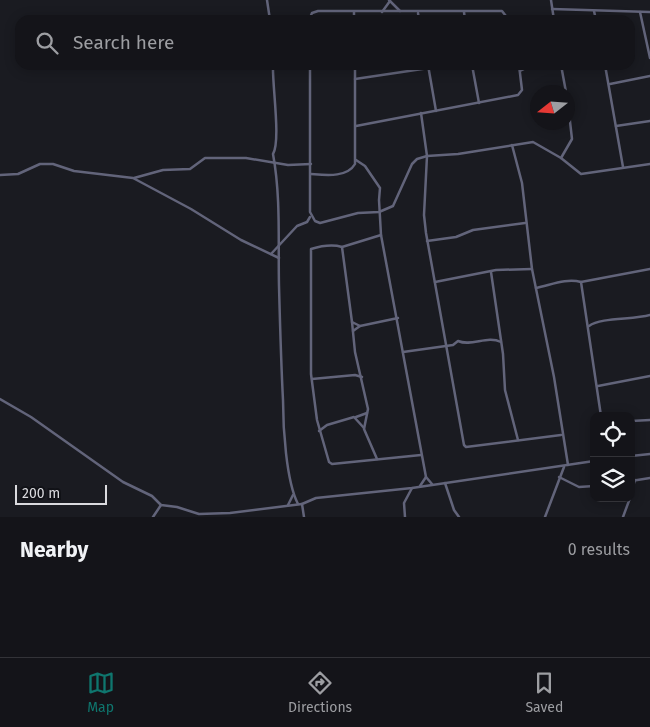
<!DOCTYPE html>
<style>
body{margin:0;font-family:"Fira Sans",sans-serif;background:#212126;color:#f1f3f6}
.controls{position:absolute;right:15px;bottom:15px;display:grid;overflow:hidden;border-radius:10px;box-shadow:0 2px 12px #0003}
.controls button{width:45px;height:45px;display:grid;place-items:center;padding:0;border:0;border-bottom:1px solid #333338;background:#141419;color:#f1f3f6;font:25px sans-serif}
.compass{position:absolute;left:530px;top:85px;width:45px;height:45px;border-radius:50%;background:#141419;box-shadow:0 2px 12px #0003;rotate:253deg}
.scale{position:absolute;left:15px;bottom:12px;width:92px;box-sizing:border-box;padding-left:5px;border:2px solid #dadade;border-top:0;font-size:14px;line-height:18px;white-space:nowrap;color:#dadade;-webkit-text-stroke:4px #111217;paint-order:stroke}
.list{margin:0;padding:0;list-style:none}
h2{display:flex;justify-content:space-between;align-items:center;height:65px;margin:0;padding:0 20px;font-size:21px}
h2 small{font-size:16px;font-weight:400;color:#9d9ea2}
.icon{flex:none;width:28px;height:28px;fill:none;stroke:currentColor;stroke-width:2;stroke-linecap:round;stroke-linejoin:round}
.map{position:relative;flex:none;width:650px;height:517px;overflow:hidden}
.search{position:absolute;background:#141419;box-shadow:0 2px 12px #0003;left:15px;right:15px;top:15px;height:55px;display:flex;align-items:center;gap:12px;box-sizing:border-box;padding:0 18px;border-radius:15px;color:#9d9ea2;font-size:19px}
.sheet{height:140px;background:#141419}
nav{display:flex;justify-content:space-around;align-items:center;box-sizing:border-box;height:70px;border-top:1px solid #333338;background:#141419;font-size:14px;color:#9d9ea2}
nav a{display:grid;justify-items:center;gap:2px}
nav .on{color:#0f766e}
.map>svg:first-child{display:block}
</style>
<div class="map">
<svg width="650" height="517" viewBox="0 0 650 517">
<rect width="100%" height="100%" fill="#1a1b21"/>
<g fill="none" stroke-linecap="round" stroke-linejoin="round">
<!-- minor -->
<g stroke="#62647a" stroke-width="2.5">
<path d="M 267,0 L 270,20"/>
<path d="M 389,0 L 400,11"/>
<path d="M 551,0 L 554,20"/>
<path d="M 552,9 L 650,12"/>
<path d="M 594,11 L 596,20"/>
<path d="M 354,12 L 354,20"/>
<path d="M 382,12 L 390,1"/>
<path d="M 464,12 L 465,20"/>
<path d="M 640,12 L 650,58"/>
<path d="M 418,13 L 419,20"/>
<path d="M 309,20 L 312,13 L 318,11 L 502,11 L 509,20"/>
<path d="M 273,65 C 272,84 281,141 273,154 C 281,197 278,242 279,286 C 280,324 281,362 283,400 C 283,426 286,481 298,504"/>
<path d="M 310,65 L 310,212 L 315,221 L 320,223 L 358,213 L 379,212 L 393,206 L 412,164 L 417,159 L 427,156 L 458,154 L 533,142 L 561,158 L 581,174 L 650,164"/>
<path d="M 428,65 L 436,111"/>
<path d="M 472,65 L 479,103"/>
<path d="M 561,65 L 566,92"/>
<path d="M 605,65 L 623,167"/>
<path d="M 520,71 L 532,65"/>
<path d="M 355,79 L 429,68"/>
<path d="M 610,84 L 650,76"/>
<path d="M 421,113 L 427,156 L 424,215 L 426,233 L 464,445 L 466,447 L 561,435"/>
<path d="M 356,126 L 518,95 L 522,90 L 519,65"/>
<path d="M 616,126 L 650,121"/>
<path d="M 512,145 L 522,183 L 532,269 L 554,377 L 568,465"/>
<path d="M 561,158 L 572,139 L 568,104"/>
<path d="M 356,160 L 365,166 L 380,188 L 379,200 L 381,235 L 426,477 L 432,484"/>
<path d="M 311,174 C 325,175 347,178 355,164 L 355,65"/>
<path d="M 0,175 L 18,174 L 40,164 L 53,164 L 74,171 L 133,178 L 191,209 L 241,240 L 279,258"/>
<path d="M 134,178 L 163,170 L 190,169 L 205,158 L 246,158 L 288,165 L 311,164"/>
<path d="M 427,241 L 456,237 L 473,230 L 525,223"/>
<path d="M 342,247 C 332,244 321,246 311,249 L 311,374 L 317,420 L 329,462 L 332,464 L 421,455"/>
<path d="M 271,254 L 297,226 L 307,222 L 310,217"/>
<path d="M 491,272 L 503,354 L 505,390 L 518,440"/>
<path d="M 435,282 L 496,270 L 532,269"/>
<path d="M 581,282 L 601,416"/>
<path d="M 536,288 C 551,285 566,278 581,282 L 650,269"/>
<path d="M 352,322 L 342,247 L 381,235"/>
<path d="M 360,326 L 352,322 L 355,352 L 368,409 L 364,429 L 377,459"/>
<path d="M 589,326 C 601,317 633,320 650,315"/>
<path d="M 353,331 L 360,326 L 398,318"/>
<path d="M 403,352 L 453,345 L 458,341 C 472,347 487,335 501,342"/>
<path d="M 312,379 L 355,375 L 362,377"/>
<path d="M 598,386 L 650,376"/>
<path d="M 0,399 L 31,417 L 123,482 L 152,496 L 161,505 L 177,507 L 199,514 L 230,513 L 302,504"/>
<path d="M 356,417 L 367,413"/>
<path d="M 631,421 L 650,420"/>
<path d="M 319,431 L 327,425 L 354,417 L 364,428"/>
<path d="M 631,456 L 650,454"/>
<path d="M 559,477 L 579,487 L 594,486"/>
<path d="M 631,481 L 650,478"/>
<path d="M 445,483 L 454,510 L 459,517"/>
<path d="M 420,486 L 426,477"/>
<path d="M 631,493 L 635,480"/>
<path d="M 288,505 L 293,495"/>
<path d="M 153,517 L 161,505"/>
<path d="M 304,517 L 302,504 L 316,498 L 412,488 L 594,461"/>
<path d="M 405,517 L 404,503 L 412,488"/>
<path d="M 545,517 L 564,467"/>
<path d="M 623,517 L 630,498"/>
</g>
</g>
</svg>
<div class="controls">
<button><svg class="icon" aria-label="locate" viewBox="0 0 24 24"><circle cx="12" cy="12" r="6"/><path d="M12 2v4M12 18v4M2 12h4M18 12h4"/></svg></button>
<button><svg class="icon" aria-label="layers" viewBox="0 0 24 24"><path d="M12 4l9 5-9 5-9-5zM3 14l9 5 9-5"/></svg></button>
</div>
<svg class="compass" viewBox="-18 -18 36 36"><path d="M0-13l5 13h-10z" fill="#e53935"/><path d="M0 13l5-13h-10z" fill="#9d9ea2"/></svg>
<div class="scale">200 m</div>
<div class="search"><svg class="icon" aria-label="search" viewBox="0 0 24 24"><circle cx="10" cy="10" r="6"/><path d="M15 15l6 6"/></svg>Search here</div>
</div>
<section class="sheet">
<h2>Nearby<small>0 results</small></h2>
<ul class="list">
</ul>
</section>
<nav>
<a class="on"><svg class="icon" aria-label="map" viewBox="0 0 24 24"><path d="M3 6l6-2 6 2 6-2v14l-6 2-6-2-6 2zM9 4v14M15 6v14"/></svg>Map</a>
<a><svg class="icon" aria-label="directions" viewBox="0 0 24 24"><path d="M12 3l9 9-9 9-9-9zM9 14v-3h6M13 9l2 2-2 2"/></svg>Directions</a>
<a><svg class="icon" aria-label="saved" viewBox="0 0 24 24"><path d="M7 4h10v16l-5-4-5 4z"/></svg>Saved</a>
</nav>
